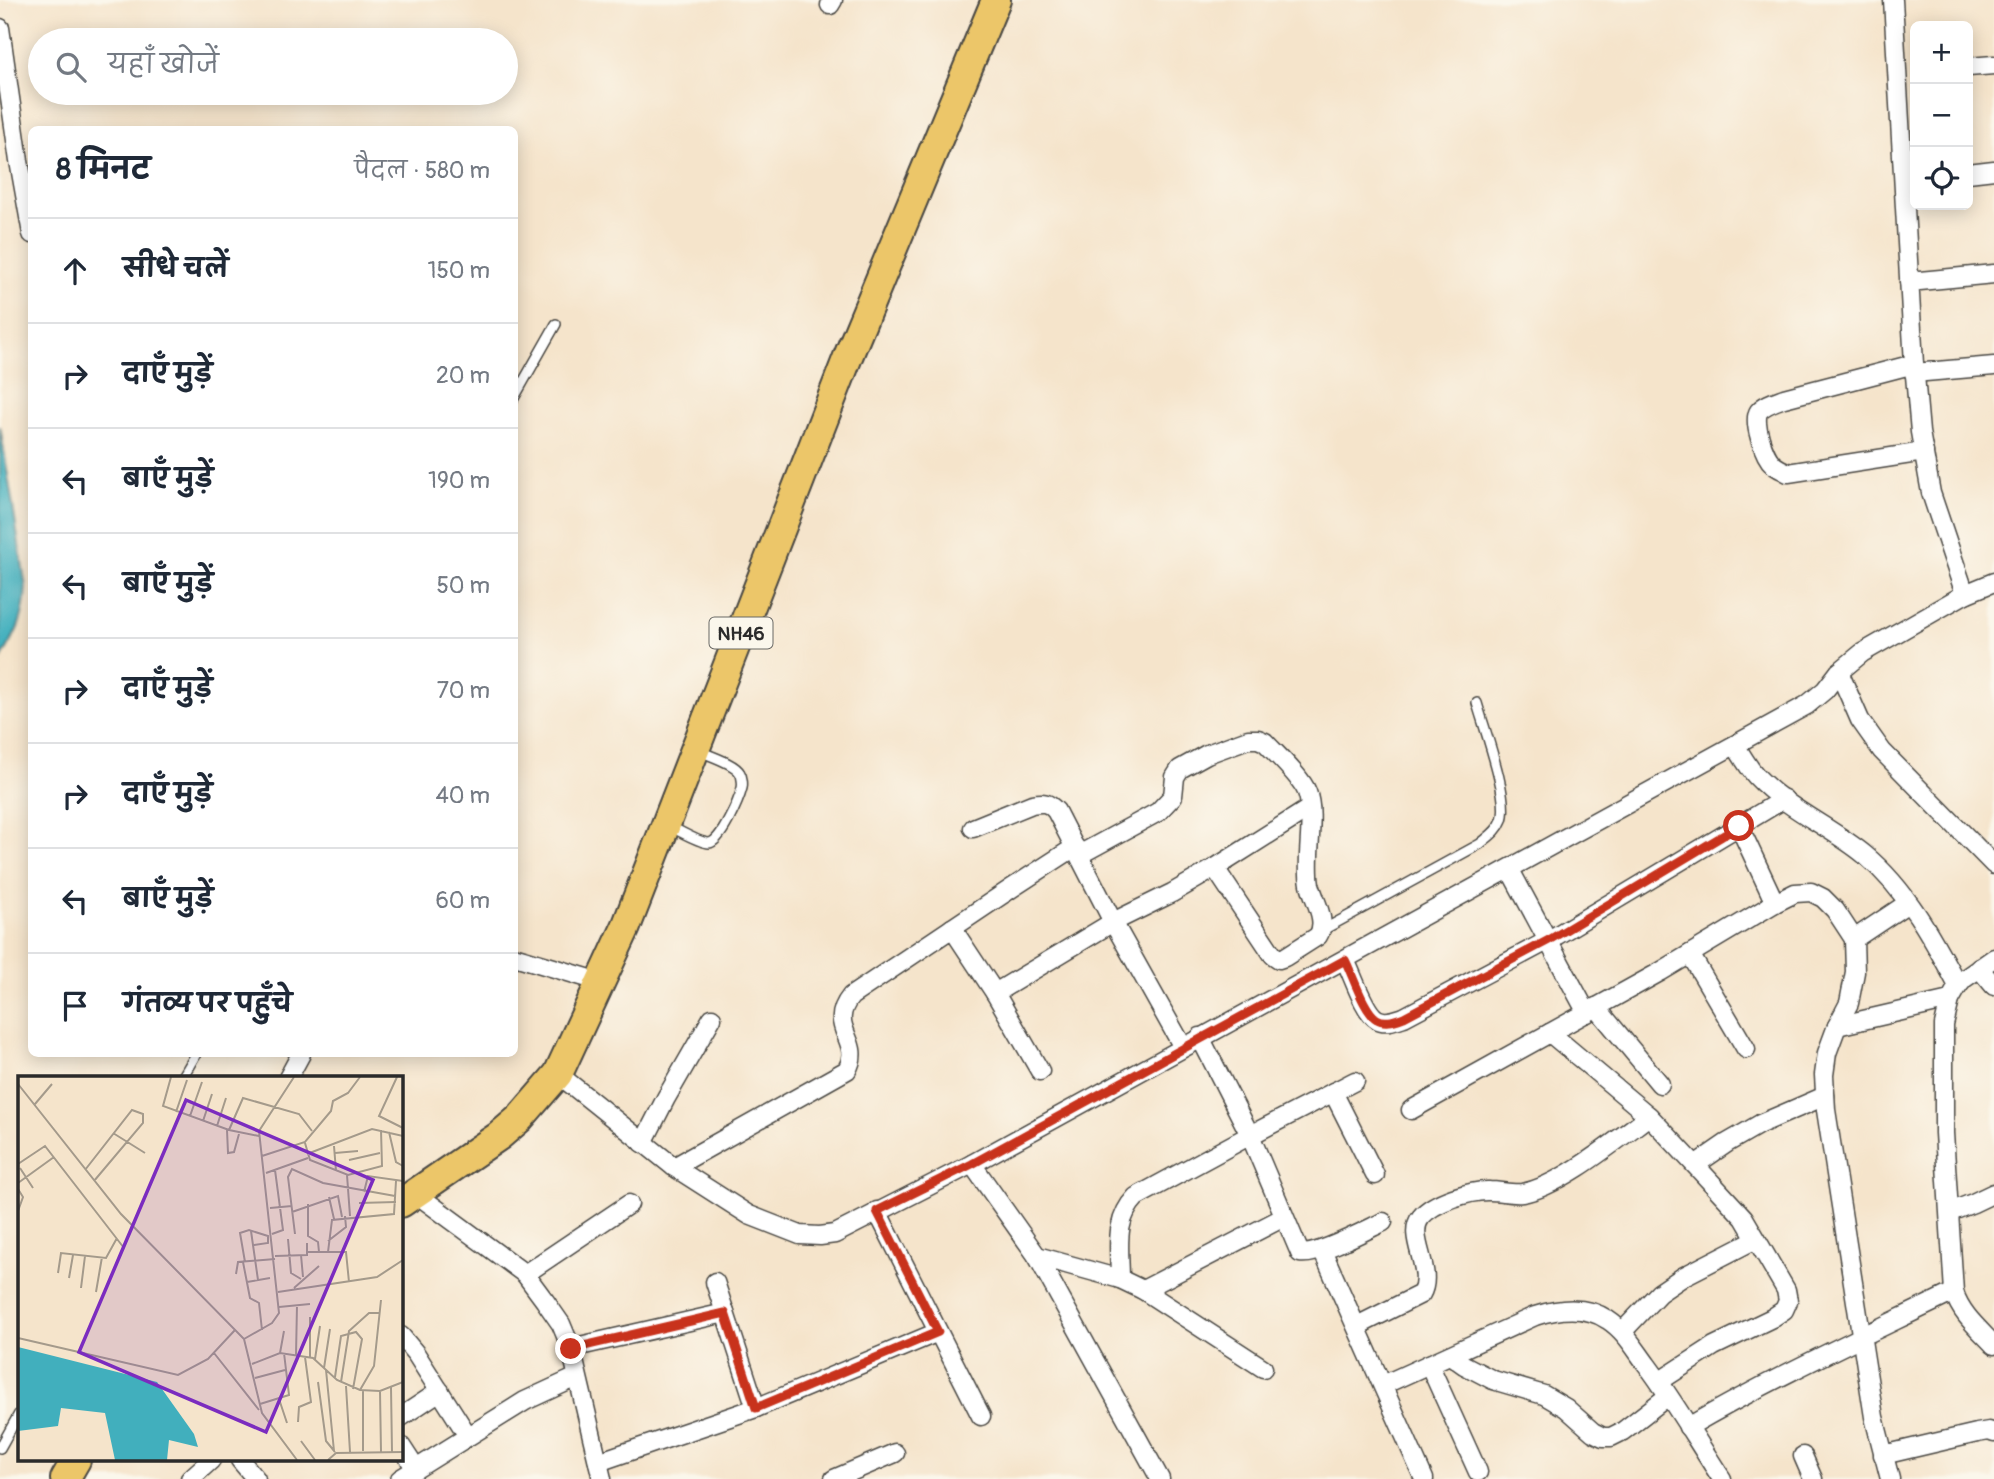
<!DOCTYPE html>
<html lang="hi">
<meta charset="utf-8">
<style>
body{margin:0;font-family:Pangolin,"Playpen Sans Deva",sans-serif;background:#f6f6f7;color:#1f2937}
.controls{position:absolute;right:21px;top:21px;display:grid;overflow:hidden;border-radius:10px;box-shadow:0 4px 18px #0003}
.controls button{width:63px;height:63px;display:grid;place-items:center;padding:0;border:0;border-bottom:2px solid #e0e1e3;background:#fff;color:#1f2937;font:35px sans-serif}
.stop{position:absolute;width:21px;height:21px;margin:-16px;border:5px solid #c8321e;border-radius:50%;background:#fff}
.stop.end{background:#c8321e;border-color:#fff;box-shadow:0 2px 7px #0008}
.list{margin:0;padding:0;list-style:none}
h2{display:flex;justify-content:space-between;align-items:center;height:91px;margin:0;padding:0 28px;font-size:30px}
h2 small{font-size:23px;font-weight:400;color:#747a83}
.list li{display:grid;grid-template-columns:46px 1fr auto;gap:21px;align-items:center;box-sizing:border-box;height:105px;padding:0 28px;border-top:2px solid #e0e1e3}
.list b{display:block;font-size:26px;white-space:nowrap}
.list em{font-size:23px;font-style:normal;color:#747a83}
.icon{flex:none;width:38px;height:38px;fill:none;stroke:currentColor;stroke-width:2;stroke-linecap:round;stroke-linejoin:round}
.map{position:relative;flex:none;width:1994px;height:1479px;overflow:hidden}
.search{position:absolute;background:#fff;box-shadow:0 4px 18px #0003;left:28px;top:28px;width:490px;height:77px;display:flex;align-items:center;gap:18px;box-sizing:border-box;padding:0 24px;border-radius:38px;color:#747a83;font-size:26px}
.panel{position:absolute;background:#fff;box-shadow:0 4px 18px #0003;left:28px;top:126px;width:490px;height:931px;border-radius:10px}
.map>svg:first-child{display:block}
</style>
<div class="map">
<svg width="1994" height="1479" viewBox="0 0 1994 1479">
<rect width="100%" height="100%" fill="#fbf7ec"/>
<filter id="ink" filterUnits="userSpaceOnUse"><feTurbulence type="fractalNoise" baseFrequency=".0143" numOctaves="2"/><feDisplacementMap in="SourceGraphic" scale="14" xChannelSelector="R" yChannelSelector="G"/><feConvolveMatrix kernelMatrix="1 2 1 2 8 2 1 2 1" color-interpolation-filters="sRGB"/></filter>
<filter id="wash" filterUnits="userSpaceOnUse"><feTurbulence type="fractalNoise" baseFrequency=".00686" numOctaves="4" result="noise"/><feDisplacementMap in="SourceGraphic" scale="28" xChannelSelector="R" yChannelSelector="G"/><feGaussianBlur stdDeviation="1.57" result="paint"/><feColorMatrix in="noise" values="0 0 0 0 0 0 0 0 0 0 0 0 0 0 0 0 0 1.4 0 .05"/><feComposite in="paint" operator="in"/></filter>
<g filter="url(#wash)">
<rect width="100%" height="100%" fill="#f5e4cb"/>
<!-- water -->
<path fill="#41afbd" stroke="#366d74" stroke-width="2" d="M 0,426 L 26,587 C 24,621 17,632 0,661 Z"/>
</g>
<g filter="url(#ink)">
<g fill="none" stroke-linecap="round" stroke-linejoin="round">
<!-- service casing -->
<g stroke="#494743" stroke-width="12">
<g id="service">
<path d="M 514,398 L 556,324"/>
<path d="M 669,826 C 678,830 699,843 709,843 C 721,842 739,800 742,788 C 743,784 742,776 740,773 C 735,763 707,755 697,750"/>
<path d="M 1321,931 L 1480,844 C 1488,837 1498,831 1502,820 C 1510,798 1484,728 1477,703"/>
<path d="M 182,1078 L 196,1054"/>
<path d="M 0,1448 L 19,1414"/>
</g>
</g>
<!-- minor casing -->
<g stroke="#494743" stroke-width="21">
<g id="minor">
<path d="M 1893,0 L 1914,364 L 1920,432 L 1931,493 L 1965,594"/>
<path d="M 830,5 L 833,0"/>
<path d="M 0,28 L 19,161 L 32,234"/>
<path d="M 1968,67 L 1994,65"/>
<path d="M 1968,173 L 1994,170"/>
<path d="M 1909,282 L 1994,274"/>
<path d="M 1914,364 L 1784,398 C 1776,401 1765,404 1759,411 C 1752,421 1764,456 1773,464 C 1777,468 1783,470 1788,473 L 1924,452"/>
<path d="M 1914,373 L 1994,366"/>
<path d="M 1839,672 L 1860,720 L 1882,751 L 1994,865"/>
<path d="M 1735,745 C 1742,756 1748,767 1756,776 C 1787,809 1831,827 1865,855 C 1907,890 1933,939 1958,986"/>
<path d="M 1739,826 L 1775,903"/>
<path d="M 973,828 L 1032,804 C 1043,802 1048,802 1056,811 L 1113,922 L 1183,1047"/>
<path d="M 1079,855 L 1158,812 L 1173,796 L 1175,777 L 1180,769 L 1207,754 L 1248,739 L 1258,739 L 1265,742 C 1276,754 1302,778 1307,792 C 1316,816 1305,857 1310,884 C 1314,901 1328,920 1318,936 L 1285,957 L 1279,959 L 1273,955 L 1215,868"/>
<path d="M 1510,870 L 1587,1013"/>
<path d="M 952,928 L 995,993 L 1040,1071"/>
<path d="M 1854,939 L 1908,903"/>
<path d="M 1690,954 L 1746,1049"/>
<path d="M 514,956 L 601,982"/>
<path d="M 1994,958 L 1964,979 L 1958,986 L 1950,1000 L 1944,1025 L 1944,1133 L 1954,1292 C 1961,1314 1978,1328 1994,1345"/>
<path d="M 1345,960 C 1352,973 1364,1012 1377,1019 C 1385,1024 1395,1020 1404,1017 L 1549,940 L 1784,799"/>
<path d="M 1979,968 L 1994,986"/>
<path d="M 995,993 L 1113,922 L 1172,893 L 1215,868 L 1310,808"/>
<path d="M 1596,1007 L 1660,1084"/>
<path d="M 1837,1026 L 1950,1000"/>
<path d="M 1550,1033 L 1649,1116 L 1695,1165 L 1744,1218 L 1786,1290 L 1788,1301 L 1784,1310 L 1772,1318 L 1714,1346 L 1660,1381"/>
<path d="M 1200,1037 L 1250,1135 L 1300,1253 C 1316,1257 1366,1230 1383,1222"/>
<path d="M 558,1074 L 674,1167 L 749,1215 L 800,1235 L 820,1236 L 835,1234 L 972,1164 L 1807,705 L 1825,690 L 1839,672 L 1862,653 L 1965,594 L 1994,582"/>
<path d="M 288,1078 L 301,1054"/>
<path d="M 1333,1092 L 1375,1175"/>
<path d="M 1411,1110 L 1660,972 L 1775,903 L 1795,893 L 1811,892 L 1823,898 L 1835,910 L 1854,939 L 1855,972 L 1849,1003 L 1837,1026 L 1827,1053 L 1824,1075 L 1826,1110 L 1874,1417 L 1890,1479"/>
<path d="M 643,1143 L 666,1098 L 712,1018"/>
<path d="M 972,1164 L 1037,1256 L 1160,1479"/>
<path d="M 1695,1165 L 1727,1143 L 1760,1124 L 1825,1096"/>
<path d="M 674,1167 L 847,1070 C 864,1040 825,1028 851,996 L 1012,888 L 1075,847"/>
<path d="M 415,1193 L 525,1274 L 545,1301 L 561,1324 L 571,1348 L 602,1479"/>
<path d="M 877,1211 L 981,1416"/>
<path d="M 1950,1212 L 1973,1203 L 1994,1193"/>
<path d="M 1322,1250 L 1424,1479"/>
<path d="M 1037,1256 L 1120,1279 L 1143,1290 L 1263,1368"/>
<path d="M 525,1274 L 629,1204"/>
<path d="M 1120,1279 C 1120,1249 1113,1221 1136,1197 L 1243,1139 L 1355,1081"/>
<path d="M 715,1282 L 756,1408"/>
<path d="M 1143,1290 L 1284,1217"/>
<path d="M 1357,1326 L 1421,1294 C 1435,1270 1405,1236 1421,1217 C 1433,1202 1471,1190 1490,1191 C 1500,1191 1511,1194 1522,1193 C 1558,1188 1618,1139 1649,1116"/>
<path d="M 1623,1331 L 1659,1293 L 1684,1276 L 1756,1239"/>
<path d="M 401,1336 L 416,1354 L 468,1436"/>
<path d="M 571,1348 L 725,1313"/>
<path d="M 1450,1355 L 1464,1365 L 1493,1380 L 1544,1395 L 1566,1408 L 1593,1432 L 1603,1437 L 1611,1437 L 1623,1431 L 1668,1396"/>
<path d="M 1429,1364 L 1478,1472"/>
<path d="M 1383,1385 L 1535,1316 C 1560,1308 1586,1305 1608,1320 C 1625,1331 1635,1349 1647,1365 C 1674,1401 1697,1441 1722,1479"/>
<path d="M 401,1417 L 440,1391"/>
<path d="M 1688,1427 C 1774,1377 1864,1336 1954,1292"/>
<path d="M 401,1446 L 416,1469"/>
<path d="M 1883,1455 L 1977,1433 L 1989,1431 L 1994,1433"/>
<path d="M 1803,1456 L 1813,1479"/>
<path d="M 240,1460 L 256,1479"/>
<path d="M 598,1462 L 756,1408 L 938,1332"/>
<path d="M 190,1479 L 211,1460"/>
<path d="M 400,1479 L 525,1401 L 577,1377"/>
<path d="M 834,1479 L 895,1453"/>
</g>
</g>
<!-- trunk casing -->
<g stroke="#494743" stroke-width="32">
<g id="trunk">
<path d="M 401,1203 L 499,1136 L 520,1118 L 558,1074 L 626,927 L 849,354 L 996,0"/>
<path d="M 65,1479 L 76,1460"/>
</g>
</g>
<!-- service -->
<use href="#service" stroke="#fff" stroke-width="9"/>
<!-- minor -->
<use href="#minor" stroke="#fff" stroke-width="18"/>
<!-- trunk -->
<use href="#trunk" stroke="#ecc669" stroke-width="28"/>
</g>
</g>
<g fill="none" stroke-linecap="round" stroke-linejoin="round" filter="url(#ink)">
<!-- route -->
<path stroke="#c8321e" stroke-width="9" d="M 571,1349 L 725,1313 L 756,1408 L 938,1332 L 877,1211 L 972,1164 L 1345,960 C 1352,973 1364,1012 1377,1019 C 1385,1024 1395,1020 1404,1017 L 1549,940 L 1739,826"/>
</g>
<g text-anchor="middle" stroke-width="5" stroke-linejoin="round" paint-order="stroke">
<!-- shield labels -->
<rect fill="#fbf7ec" stroke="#696865" stroke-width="2" x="709.5" y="617.5" width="63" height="31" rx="5"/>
<g font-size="19" font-weight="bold" fill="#2b2b2b">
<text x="741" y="640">NH46</text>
</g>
</g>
<!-- overview -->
<g transform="translate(18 1076)">
<rect width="385" height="385" fill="#f5e4cb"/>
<path d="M 0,271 L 139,306 L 176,358 L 180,371 L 151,364 L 149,384 L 97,384 L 87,337 L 43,332 L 40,350 L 0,355 Z" fill="#41afbd"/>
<path fill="none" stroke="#a49a8b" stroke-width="2" d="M 153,1 L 145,30 L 211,54 L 241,60M 379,1 L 361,40 L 385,52M 0,8 L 103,138 L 226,263 L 244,337 L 279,384M 17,28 L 34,8M 158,36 L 169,4M 172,40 L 184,6M 185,45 L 194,18M 199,50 L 208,22M 209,54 L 210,77 L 216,76 L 221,58M 211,54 L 225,22 L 281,38 L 294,55M 371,56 L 378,86 L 385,90M 95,57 L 127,77M 287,67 L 292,84 L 330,99 L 364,90 L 363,54M 316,70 L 318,95M 317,77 L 340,75M 289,78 L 354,53 L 385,60M 244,80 L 287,66 L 313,35 L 315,25 L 330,17 L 342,1M 331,84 L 362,77M 0,88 L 27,70 L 106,172M 2,92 L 15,112M 67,94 L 114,34 L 125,38 L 125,47 L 76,105M 248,97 L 290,82M 329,99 L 332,140M 0,107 L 36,81M 0,113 L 5,121 L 0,135M 346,116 L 350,100 L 385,105M 311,121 L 316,143M 341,127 L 378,126M 290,128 L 290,160 L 300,166 L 301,176M 252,132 L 274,130M 274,136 L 320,120 L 324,141M 233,155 L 240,204M 254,158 L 265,154 L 257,94M 277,158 L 270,101 L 274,93 L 305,107 L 377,120M 270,163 L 273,197 L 283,203M 310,165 L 328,151 L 327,140M 290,176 L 328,176 L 331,206M 310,176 L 314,144 L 376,138 L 378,105M 283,179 L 285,201M 257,180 L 289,179 L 289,167M 225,186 L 232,222 L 241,227 L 244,254M 227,186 L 222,157 L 231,154 L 250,160 L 250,167 L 236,169M 40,197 L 43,177 L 88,182 L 99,162M 218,198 L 220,186 L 257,183M 51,202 L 55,179M 229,206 L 252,202M 63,212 L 67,180M 276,212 L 301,190M 78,216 L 84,181M 260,216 L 359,201 L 385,184M 261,231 L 292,228M 292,241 L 292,281M 0,262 L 160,299 L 190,283 L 217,254M 226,263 L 254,247 L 261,237 L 241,55 L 276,1M 196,277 L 241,334M 262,277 L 266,255M 278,279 L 279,229M 297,283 L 302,250M 234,288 L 262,277 L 295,282 L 319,304 L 342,314 L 362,315 L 385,306M 306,292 L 312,253M 308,294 L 316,375M 317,301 L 323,260 L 338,256 L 344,263 L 335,313M 237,302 L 267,294M 300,306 L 308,365 L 317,376M 323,306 L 331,255 L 351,237 L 361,237M 328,310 L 332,376M 373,311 L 374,376M 342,314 L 356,290 L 363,224M 362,315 L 363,376M 261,323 L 269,347M 242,328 L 271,319 L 266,277M 280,346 L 281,331 L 293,326 L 287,281M 283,365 L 297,384M 345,375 L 345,315M 310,384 L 318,377 L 385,376"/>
<path fill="#7b2cbf" fill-opacity="0.15" stroke="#7b2cbf" stroke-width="3.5" d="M 168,24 L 355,104 L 248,356 L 61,276 Z"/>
<rect width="385" height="385" fill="none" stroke="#2b2b2b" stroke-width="3.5"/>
</g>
</svg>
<div class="controls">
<button>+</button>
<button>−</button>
<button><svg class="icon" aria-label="locate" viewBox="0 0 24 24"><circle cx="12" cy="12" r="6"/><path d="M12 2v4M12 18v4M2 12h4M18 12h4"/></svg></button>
</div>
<div class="stop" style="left:1739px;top:826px"></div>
<div class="stop end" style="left:571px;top:1349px"></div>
<div class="search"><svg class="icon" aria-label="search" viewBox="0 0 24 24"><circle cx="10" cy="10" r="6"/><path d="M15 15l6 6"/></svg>यहाँ खोजें</div>
<section class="panel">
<h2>8 मिनट<small>पैदल · 580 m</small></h2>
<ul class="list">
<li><svg class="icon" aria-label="ahead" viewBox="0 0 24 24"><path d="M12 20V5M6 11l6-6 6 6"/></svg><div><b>सीधे चलें</b></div><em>150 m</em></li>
<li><svg class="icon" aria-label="right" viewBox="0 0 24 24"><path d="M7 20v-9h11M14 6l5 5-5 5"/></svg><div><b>दाएँ मुड़ें</b></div><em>20 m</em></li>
<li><svg class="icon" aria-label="left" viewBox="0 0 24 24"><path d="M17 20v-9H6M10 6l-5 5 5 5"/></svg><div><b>बाएँ मुड़ें</b></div><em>190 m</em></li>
<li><svg class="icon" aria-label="left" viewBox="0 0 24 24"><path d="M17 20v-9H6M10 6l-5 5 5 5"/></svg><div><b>बाएँ मुड़ें</b></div><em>50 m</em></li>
<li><svg class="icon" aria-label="right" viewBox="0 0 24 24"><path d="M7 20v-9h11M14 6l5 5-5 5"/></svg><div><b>दाएँ मुड़ें</b></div><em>70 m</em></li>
<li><svg class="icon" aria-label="right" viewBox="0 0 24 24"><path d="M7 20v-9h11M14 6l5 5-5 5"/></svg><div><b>दाएँ मुड़ें</b></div><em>40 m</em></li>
<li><svg class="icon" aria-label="left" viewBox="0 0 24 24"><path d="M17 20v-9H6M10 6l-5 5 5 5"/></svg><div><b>बाएँ मुड़ें</b></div><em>60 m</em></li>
<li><svg class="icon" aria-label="arrive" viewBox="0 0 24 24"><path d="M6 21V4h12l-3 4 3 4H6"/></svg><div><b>गंतव्य पर पहुँचे</b></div></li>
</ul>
</section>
</div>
